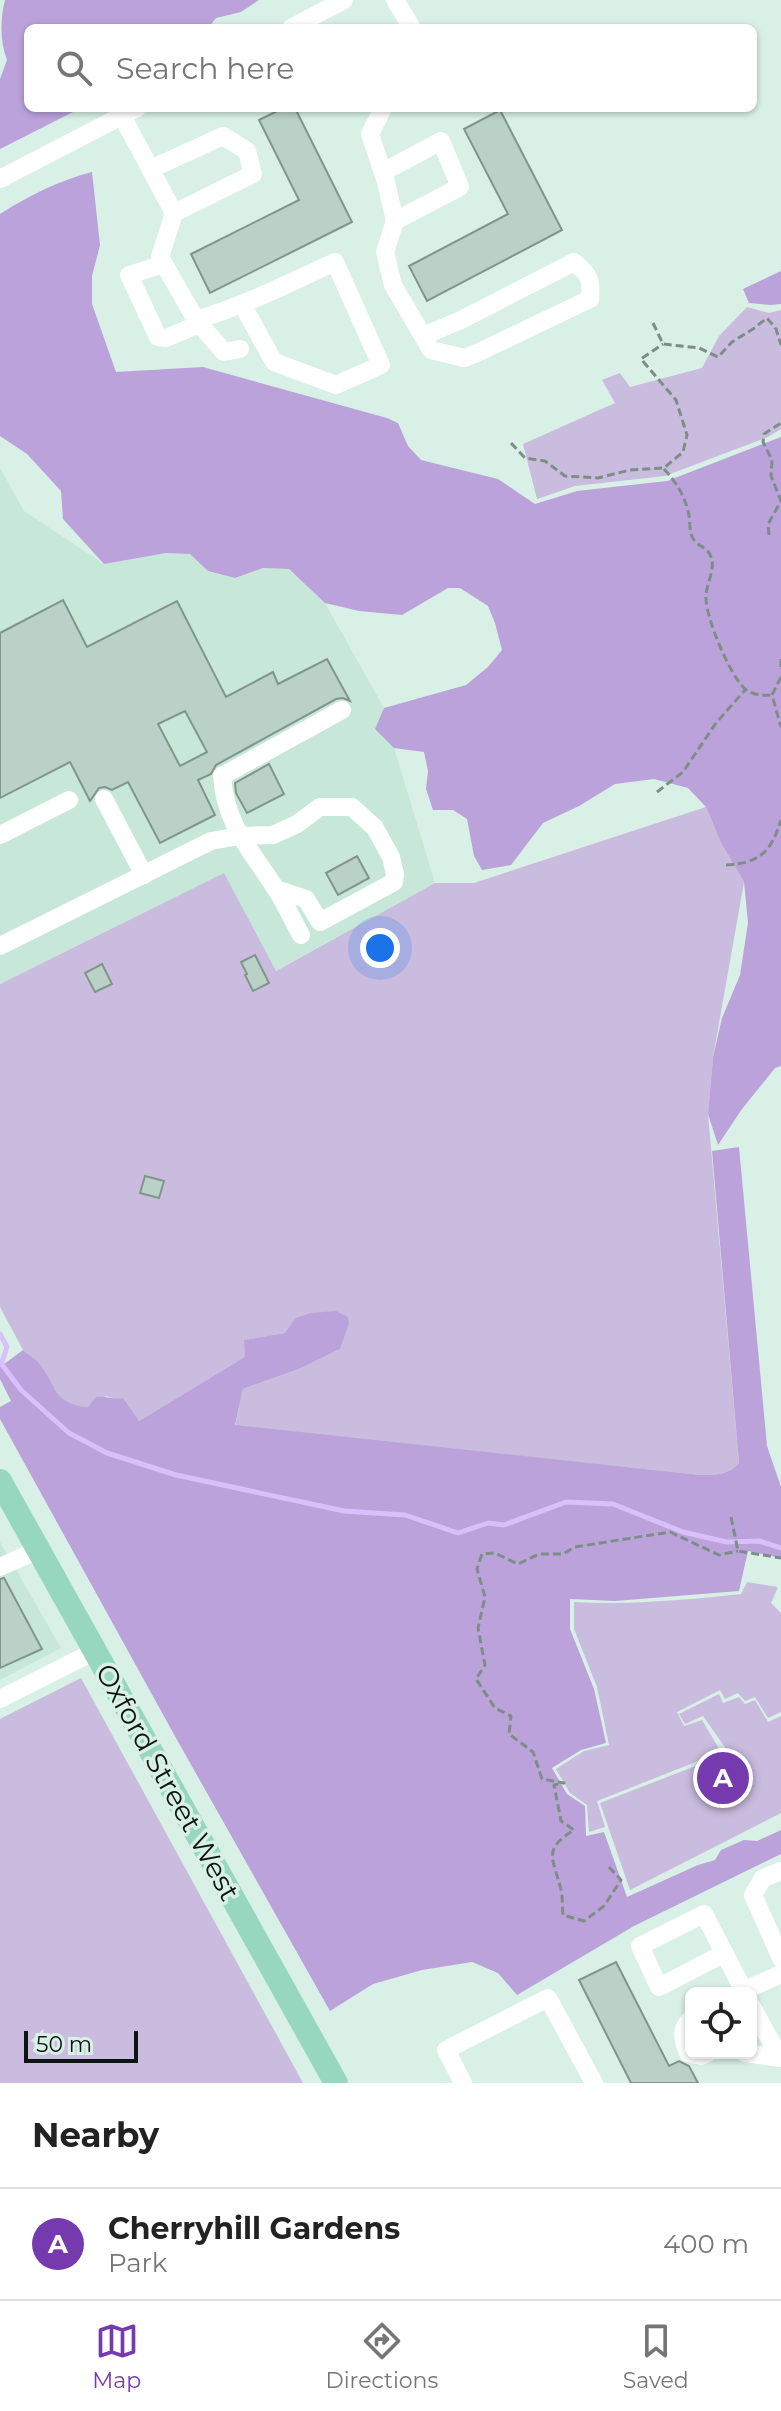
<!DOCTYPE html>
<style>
body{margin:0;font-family:Montserrat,sans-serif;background:#f2f2f2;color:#222}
.controls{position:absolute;right:24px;bottom:24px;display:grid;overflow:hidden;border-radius:12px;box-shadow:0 2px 6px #0004}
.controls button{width:72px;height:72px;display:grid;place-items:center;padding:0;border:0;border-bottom:2px solid #e0e0e0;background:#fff;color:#222;font:40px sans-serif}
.scale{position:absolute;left:24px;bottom:20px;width:114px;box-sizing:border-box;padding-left:8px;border:4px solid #0d1512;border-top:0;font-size:22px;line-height:28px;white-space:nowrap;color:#0d1512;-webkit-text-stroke:6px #d8f0e5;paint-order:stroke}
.you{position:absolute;left:380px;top:948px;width:28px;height:28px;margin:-20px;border:6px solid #fff;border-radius:50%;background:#1a73e8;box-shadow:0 0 0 12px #1a73e833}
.badge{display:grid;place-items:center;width:52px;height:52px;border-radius:50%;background:#763aaf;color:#fff;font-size:26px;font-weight:700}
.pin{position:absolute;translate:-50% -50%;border:4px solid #fff;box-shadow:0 2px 8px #0006}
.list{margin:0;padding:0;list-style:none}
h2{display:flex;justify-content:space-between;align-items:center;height:104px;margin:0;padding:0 32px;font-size:34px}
h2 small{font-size:26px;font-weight:400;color:#767676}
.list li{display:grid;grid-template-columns:52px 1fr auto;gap:24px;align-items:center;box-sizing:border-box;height:112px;padding:0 32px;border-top:2px solid #e0e0e0}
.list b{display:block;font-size:30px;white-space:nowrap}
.list p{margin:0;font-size:26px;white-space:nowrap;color:#767676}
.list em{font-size:26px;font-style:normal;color:#767676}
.icon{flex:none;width:44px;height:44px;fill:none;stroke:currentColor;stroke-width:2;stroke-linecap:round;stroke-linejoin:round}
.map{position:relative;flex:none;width:781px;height:2083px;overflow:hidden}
.search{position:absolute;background:#fff;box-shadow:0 2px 6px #0004;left:24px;right:24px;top:24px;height:88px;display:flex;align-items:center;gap:20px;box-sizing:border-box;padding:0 28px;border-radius:12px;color:#767676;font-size:30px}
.sheet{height:216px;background:#fff}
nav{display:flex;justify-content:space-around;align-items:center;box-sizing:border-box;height:112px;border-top:2px solid #e0e0e0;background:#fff;font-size:22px;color:#767676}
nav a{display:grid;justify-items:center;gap:4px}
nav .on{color:#763aaf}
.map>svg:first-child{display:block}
</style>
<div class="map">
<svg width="781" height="2083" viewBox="0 0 781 2083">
<rect width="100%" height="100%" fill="#d8f0e5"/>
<!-- built -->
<g fill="#c7e7d8">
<path d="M 0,468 L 24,511 L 104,564 L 166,553 L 190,554 L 208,571 L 235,578 L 263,568 L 289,569 L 325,603 L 384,708 L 376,729 L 394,748 L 435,883 L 275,971 L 223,874 L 0,984 Z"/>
<path d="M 0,1542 L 61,1648 L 0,1680 Z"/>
</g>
<!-- green -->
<g fill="#cabcdf">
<path d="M 747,307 L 769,313 L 781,310 L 781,429 L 768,437 L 665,476 L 575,486 L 537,499 L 523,444 L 615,403 L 602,380 L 620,373 L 630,387 L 702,368 L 719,336 Z"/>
<path d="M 706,807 L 721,843 L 744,882 L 713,1057 L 708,1114 L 739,1463 C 728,1475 717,1475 701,1475 L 235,1426 L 243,1389 L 299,1369 L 340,1349 L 285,1333 L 245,1340 L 246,1357 L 139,1421 L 116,1399 L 106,1396 L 88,1407 L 73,1406 L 62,1400 L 37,1362 L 23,1350 L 0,1307 L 0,984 L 224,873 L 276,971 L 435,883 L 474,883 Z"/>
<path d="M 747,1582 L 778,1587 L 771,1603 L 781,1613 L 781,1712 L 768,1718 L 755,1697 L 745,1701 L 738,1693 L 725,1699 L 720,1690 L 677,1712 L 684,1726 L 702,1720 L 721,1752 L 597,1801 L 605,1827 L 589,1832 L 587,1805 L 570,1793 L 556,1769 L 584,1751 L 609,1745 L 597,1687 L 574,1629 L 574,1602 C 630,1605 685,1600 741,1594 Z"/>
<path d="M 81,1678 L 303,2083 L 0,2083 L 0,1719 Z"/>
<path d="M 719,1694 L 723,1703 L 739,1697 L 745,1704 L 755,1700 L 768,1722 L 781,1716 L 781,1813 L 630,1890 L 600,1803 L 729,1753 L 703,1716 L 685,1724 L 679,1714 Z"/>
</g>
<!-- forest -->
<g fill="#bba2db">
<path d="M 5,0 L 259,0 L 241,12 L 216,18 L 208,28 L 28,28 L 28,108 L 81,108 L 0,149 L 0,79 L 7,60 C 0,42 0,19 5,0 Z"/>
<path d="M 92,172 L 100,245 L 92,276 L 92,304 L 116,372 L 203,367 L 387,418 L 398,423 L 408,446 L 421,460 L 498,479 L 535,504 L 577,491 L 667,481 L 781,437 L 781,1066 L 775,1068 L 742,1109 L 718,1145 L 708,1114 L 713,1057 L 722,1018 L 740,975 L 748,923 L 744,882 L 721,843 L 706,807 L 688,788 L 654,779 L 615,784 L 579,806 L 543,823 L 511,865 L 482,870 L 474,856 L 467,819 L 453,810 L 433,810 L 426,789 L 428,771 L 424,752 L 394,748 L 375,729 L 384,708 L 466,685 L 488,667 L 502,650 L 495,623 L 488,606 L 460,588 L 448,588 L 402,615 L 359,611 L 325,603 L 289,569 L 263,568 L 235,578 L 208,571 L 190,554 L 166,553 L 104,564 L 63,519 L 61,491 L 27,454 L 0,436 L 0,214 C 30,195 58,181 92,172 Z"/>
<path d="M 781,271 L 781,304 L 771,305 L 749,303 L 743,289 Z"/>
<path d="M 739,1147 L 767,1446 L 781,1487 L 781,1558 L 748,1551 L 739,1591 L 615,1601 L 570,1599 L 570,1629 L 594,1689 L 606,1743 L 581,1750 L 552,1768 L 567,1794 L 585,1806 L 586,1836 L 604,1832 L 627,1897 L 698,1865 L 715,1860 L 721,1850 L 744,1840 L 757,1841 L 781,1830 L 781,1854 L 634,1926 L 517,1995 L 498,1973 L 472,1962 L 422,1970 L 373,1984 L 330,2011 L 176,1738 L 0,1419 L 0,1407 L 11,1401 L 0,1379 L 0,1367 L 23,1350 C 27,1354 34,1358 38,1362 C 57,1385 53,1405 88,1407 L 96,1397 C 106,1396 114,1400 123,1398 L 139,1421 L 245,1357 L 244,1340 L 285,1333 L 296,1318 L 311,1313 L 336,1311 L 348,1317 L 349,1323 L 340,1349 L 299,1369 L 243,1389 L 235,1425 L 701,1475 C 717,1475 728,1475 739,1463 L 712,1151 Z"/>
</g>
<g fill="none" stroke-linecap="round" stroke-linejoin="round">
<!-- stream -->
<g stroke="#d9c0fb" stroke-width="5">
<path d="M 0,1334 L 7,1347 L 2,1362"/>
<path d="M 0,1362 L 21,1390 L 69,1433 L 107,1453 L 176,1475 L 344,1511 L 405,1515 L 458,1533 L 488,1523 L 504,1525 L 566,1502 L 613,1504 L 683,1532 L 727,1542 L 759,1541 L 781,1548"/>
</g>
</g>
<!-- building -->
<g fill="#b9d1c6" stroke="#80968c" stroke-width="2" fill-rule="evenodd">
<path d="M 283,108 L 295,108 L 352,222 L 210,293 L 191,254 L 299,200 L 259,120 Z"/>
<path d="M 500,110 L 562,230 L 427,301 L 409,266 L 508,214 L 464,129 Z"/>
<path d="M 63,600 L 87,647 L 177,601 L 226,697 L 273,672 L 278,684 L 327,659 L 350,701 L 343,698 L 336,699 L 216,765 L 211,774 L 198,780 L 215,815 L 160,843 L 128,782 L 112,790 L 105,787 L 99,788 L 90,801 L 70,762 L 0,798 L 0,633 ZM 185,711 L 207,752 L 180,766 L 158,724 Z"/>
<path d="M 269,764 L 284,794 L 247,813 L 236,793 L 235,783 Z"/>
<path d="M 357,856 L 369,878 L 338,895 L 326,873 Z"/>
<path d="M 255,955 L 269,983 L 253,991 L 245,975 L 247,974 L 241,962 Z"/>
<path d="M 102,964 L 112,984 L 95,992 L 85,973 Z"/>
<path d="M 145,1176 L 164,1181 L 159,1198 L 140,1193 Z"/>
<path d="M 4,1578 L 42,1649 L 0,1668 L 0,1579 Z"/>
<path d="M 616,1962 L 669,2066 L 679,2061 L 689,2066 L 698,2083 L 631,2083 L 579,1980 Z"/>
</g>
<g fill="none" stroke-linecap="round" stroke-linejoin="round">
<!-- path -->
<g stroke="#7d8e87" stroke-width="3" stroke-dasharray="8 4" stroke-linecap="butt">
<path d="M 653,323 L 663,344 L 699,348 L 718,357 L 732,342 L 753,329 L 767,318 L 776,329 L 781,345"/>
<path d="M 511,443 L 525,458 L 545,461 L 565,476 L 598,478 L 630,470 L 664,468 L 683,452 L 687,435 L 676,400 L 641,359 L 663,344"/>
<path d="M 664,469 C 675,481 684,494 688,511 C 691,520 688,532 694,540 C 699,547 708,547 711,557 C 716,569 705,586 706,599 C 707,620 729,673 744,688 C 751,695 763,696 772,695"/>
<path d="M 769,535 L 768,524 L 781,501 L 771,476 L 772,460 L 763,442 L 764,434 L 781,423"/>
<path d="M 781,659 L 781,668"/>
<path d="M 781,677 L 772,695 L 781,727"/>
<path d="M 657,792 L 683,772 L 716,723 L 745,690"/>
<path d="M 726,865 C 760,863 771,852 781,820"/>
<path d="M 731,1517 L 738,1551 L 781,1558"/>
<path d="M 609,1867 L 621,1880 L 604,1906 L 584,1921 L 563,1915 C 562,1907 563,1898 561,1890 C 554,1859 541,1850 574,1830 L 561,1821 L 554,1785 L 564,1783 L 542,1779 L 533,1752 L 509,1734 L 511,1716 L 495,1708 L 476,1679 L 485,1665 L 478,1628 L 485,1597 L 477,1569 L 482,1554 L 495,1553 L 518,1564 L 539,1554 L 563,1554 L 575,1547 L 670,1532 L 719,1555 L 738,1551"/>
</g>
<!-- minor -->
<g stroke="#fff" stroke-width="18">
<path d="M 395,0 L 412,28"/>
<path d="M 291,28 L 344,0"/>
<path d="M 383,108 L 370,134 L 386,182 L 395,221 L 385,252 L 393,285 L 431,350 L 464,358 L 477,353 L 590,299 C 592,280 589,274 574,262 L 461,320 L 423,336"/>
<path d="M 122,116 L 174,213 L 160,257 L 196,320 C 244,306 289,283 335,262 L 381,365 L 336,385 L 274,362 L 242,304"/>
<path d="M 151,169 L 223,136 L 247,151 L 253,174 L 174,213"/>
<path d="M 383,172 L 441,141 L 460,187 L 395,221"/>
<path d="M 0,179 L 137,108"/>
<path d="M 164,264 L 129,275 L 158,337 L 166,338 L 200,324"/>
<path d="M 196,320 L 224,352 L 240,349"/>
<path d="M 104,799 L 144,875"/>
<path d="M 0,835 L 69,800"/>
<path d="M 301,935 C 292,919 284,901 274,886 C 249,848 225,823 222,776 L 342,710"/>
<path d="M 0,946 L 211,841 L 239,836 L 273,835 L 297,824 L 320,807 L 352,807 L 375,828 L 391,857 L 395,874 L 394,882 L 320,922 L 306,899 L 276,889"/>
<path d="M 0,1567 L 38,1550"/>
<path d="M 0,1699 L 95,1651"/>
<path d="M 781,1871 L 763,1878 L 753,1895 L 781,1958"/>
<path d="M 725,1953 L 659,1987 L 640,1946 L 704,1914 L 745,1993"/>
<path d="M 739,1993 L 781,1974"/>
<path d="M 751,2005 L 780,2058"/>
<path d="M 691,2019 C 679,2030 683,2039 688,2053 L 701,2056 L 708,2053"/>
<path d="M 745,2053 L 781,2058"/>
<path d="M 463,2083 L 446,2050 L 548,1998 L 594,2083"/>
</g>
<!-- major -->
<path stroke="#98d7bf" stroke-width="24" d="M 0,1481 L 336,2083"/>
</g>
<g text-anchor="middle" stroke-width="7" stroke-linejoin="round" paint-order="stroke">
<!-- street labels -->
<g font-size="28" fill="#0d1512" stroke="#d8f0e5">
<text transform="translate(168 1782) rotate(61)" y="10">Oxford Street West</text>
</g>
</g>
</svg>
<div class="controls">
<button><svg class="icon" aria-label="locate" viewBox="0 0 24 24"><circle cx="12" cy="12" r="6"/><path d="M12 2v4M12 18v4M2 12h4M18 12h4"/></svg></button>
</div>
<div class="scale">50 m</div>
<div class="you"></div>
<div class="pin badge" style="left:723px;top:1778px">A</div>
<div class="search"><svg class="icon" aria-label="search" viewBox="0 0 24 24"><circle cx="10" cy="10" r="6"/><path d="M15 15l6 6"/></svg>Search here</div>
</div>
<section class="sheet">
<h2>Nearby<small></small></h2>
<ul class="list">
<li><span class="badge">A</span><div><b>Cherryhill Gardens</b><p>Park</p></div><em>400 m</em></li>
</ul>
</section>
<nav>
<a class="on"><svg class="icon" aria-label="map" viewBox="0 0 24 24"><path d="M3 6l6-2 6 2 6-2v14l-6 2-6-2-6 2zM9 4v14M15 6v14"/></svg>Map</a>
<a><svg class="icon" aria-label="directions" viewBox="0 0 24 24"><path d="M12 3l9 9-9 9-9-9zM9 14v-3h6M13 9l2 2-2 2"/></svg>Directions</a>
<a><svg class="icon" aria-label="saved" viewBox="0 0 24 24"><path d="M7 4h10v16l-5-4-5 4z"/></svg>Saved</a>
</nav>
